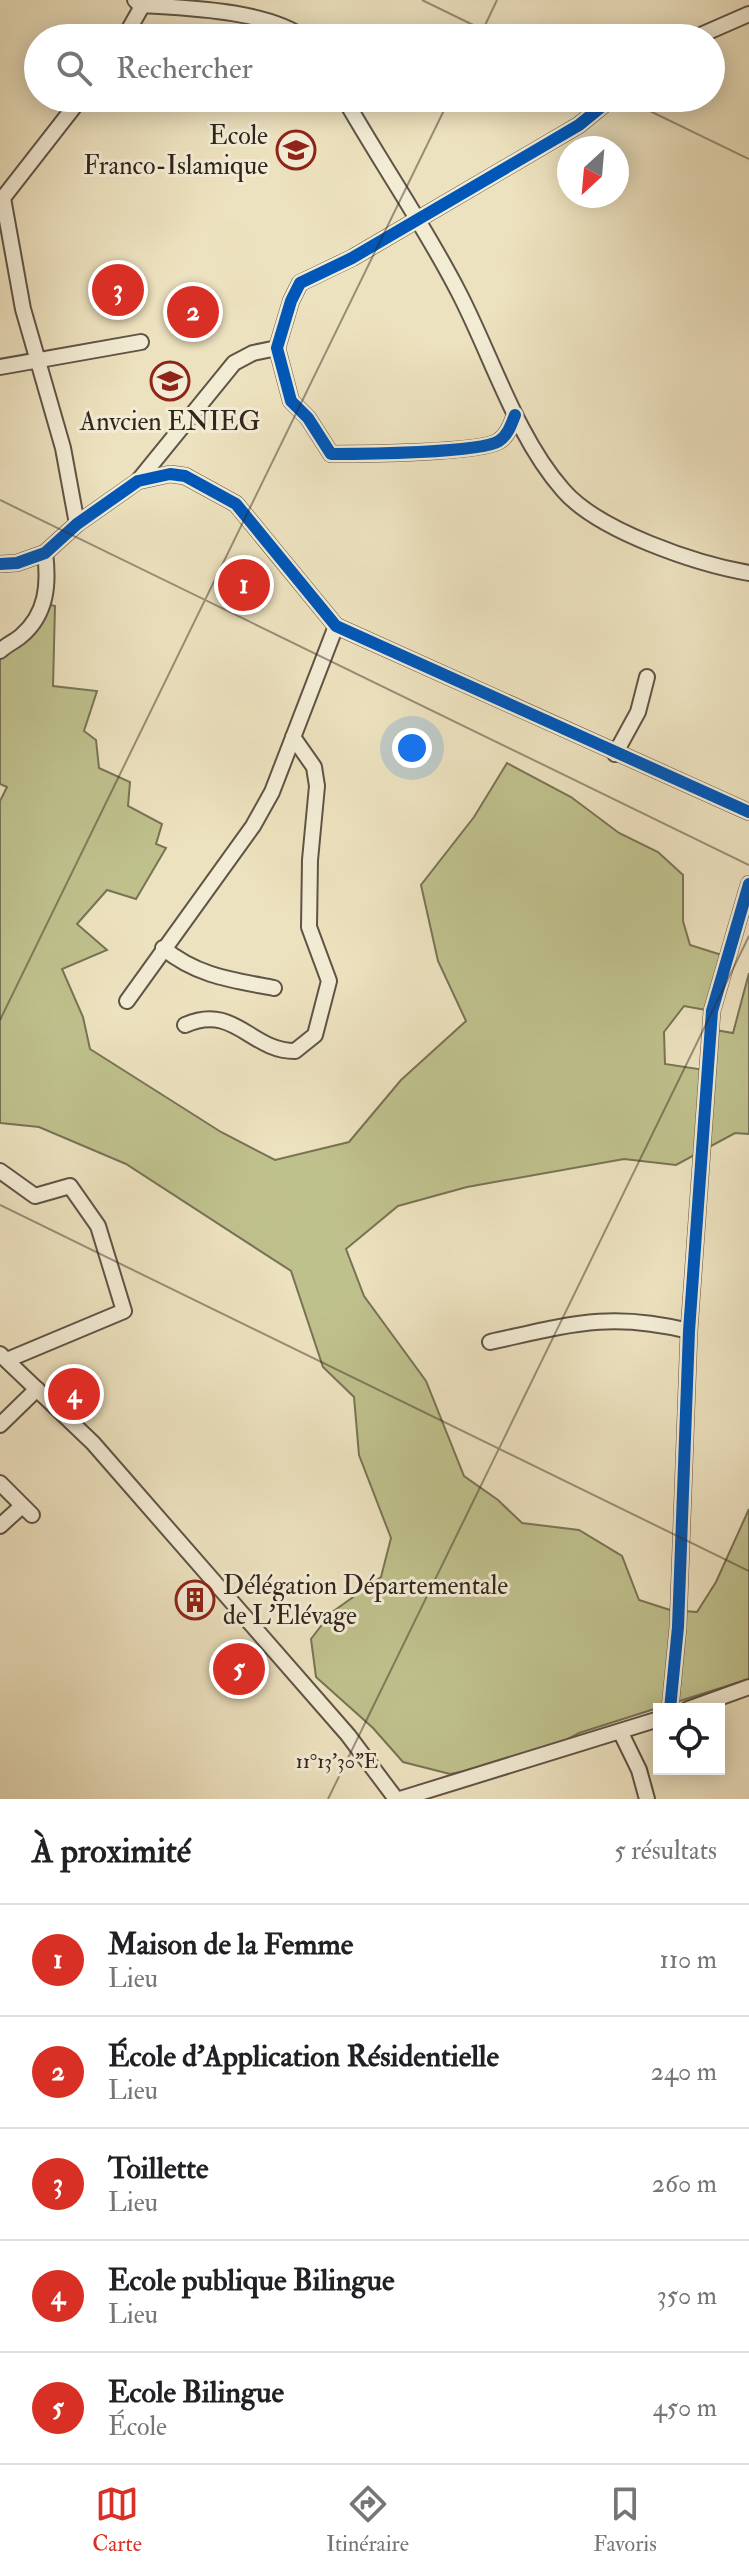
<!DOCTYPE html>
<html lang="fr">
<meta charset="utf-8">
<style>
body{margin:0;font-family:"IM FELL Double Pica",serif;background:#f6f6f6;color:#202124}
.controls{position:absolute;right:24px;bottom:24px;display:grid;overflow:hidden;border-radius:0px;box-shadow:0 4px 20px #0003}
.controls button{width:72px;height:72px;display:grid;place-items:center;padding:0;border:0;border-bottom:2px solid #e0e0e0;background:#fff;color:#202124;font:40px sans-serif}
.compass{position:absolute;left:557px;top:136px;width:72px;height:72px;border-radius:50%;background:#fff;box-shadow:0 4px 20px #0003;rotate:206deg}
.you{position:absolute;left:412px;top:748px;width:28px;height:28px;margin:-20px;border:6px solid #fff;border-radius:50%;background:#1a73e8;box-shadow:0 0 0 12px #1a73e833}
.badge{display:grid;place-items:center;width:52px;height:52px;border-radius:50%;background:#d93025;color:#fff;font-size:26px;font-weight:700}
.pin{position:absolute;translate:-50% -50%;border:4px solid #fff;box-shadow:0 2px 8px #0006}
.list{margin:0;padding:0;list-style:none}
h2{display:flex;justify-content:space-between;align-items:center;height:104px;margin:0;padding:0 32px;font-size:34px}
h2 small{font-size:26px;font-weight:400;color:#757577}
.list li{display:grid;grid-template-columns:52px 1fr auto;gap:24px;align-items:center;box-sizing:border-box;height:112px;padding:0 32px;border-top:2px solid #e0e0e0}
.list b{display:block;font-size:30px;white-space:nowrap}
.list p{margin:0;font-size:26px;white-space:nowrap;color:#757577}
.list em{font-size:26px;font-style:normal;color:#757577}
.icon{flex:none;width:44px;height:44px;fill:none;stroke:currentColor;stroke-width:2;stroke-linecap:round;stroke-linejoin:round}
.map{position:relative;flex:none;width:749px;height:1799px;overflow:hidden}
.search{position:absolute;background:#fff;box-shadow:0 4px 20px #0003;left:24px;right:24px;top:24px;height:88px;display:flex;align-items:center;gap:20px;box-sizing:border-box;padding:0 28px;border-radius:44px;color:#757577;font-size:30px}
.sheet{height:664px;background:#fff}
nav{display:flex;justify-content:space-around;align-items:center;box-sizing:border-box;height:112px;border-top:2px solid #e0e0e0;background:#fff;font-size:22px;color:#757577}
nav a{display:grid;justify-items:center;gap:4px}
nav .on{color:#d93025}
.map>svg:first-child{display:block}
</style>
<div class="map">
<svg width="749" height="1799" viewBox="0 0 749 1799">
<rect width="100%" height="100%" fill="#ede2bf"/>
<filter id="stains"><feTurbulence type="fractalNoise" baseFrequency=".0025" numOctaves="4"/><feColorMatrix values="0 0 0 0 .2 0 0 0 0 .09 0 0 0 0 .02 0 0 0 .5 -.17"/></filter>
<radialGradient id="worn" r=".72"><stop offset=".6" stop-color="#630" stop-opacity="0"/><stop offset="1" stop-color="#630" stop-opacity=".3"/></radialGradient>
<!-- green -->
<path fill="#bfc18d" stroke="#787355" stroke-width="2" d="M 47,604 L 55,606 L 53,686 L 97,691 L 84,731 L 96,740 L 99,768 L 130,782 L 128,806 L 162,824 L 156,844 L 166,848 L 136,899 L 107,890 L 77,924 L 107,950 L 62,969 L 83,1017 L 90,1049 L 221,1132 L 275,1160 L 349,1142 L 401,1080 L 466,1021 L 438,961 L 421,885 L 474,817 L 507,763 L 571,797 L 619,833 L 658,852 L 683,875 L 683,921 L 690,945 L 728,957 L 712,1011 L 684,1006 L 664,1032 L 665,1064 L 704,1070 L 715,1030 L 733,1033 L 749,973 L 749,1134 L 735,1133 L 676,1165 L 624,1159 L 467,1187 L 398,1206 L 346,1249 L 364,1296 L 426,1381 L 464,1476 L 498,1500 L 522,1523 L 579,1530 L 622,1556 L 639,1600 L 670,1610 L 697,1612 L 716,1582 L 749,1509 L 749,1679 L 579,1733 L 533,1758 L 450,1774 L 403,1762 L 373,1728 L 316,1677 L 311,1639 L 331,1613 L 381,1577 L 391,1538 L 359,1455 L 354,1397 L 323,1367 L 291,1271 L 126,1164 L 39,1127 L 0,1123 L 0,801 L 7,787 L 0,784 L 0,658 Z"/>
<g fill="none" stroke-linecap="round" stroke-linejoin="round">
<!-- minor casing -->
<g stroke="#605446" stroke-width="18">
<g id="minor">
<path d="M 135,0 L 140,5 C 186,8 267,10 304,38"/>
<path d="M 124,38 L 145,1"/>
<path d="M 694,38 L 749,14"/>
<path d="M 344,98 C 381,163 424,225 458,291 C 491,354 516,437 563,490 C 598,531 697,564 749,573"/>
<path d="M 0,367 L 141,342"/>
<path d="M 515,415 C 511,425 508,435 499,441 C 482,453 359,454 331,454 L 308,418 L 291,401 L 277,348 L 291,301 L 300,283 L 352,258 L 579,125 L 612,98"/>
<path d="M 138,481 L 234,363 L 253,353 L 277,348"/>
<path d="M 77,524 L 63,448 L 23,309 L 3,198 L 81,98"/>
<path d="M 0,564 L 17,563 L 45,553 L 77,524 L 138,481 L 170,474 L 185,476 L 236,504 L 336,626 L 749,812"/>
<path d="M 0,651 C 6,645 14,642 21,636 C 47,614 49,584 45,553"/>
<path d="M 615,754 L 638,712 L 647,677"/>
<path d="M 163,948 C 197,976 232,980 274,988"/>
<path d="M 127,1001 L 253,826 L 272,792 L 336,626"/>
<path d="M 185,1025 C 235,1003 250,1051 295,1051 L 315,1035 L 329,981 L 309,927 L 310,860 L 317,786 L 314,767 L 293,737"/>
<path d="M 0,1171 L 35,1196 L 70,1186 L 98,1226 L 124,1311 L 7,1360"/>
<path d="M 490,1342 C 568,1325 608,1311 689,1331"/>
<path d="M 0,1354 L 93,1443 L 348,1735 L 396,1799"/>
<path d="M 0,1425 L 37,1389"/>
<path d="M 0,1483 L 32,1515"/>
<path d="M 0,1526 L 22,1506"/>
<path d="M 670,1709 L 678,1627 L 689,1331 L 712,1011 L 749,884"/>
<path d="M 688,1709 L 749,1687"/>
<path d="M 621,1733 L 639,1770 L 647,1799"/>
<path d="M 400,1799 L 659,1719"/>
</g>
</g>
<!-- minor -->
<use href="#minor" stroke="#f3ecd5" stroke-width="14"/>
<!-- cycleway casing -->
<g stroke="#f3ecd5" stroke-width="17">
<g id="cycleway">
<path d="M 515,415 C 511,425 508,435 499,441 C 482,453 359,454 331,454 L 308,418 L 291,401 L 277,348 L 291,301 L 300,283 L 352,258 L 579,125 L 612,98"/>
<path d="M 0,564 L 17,563 L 45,553 L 77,524 L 138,481 L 170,474 L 185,476 L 236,504 L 336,626 L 749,812"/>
<path d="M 670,1709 L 678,1627 L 689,1331 L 712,1011 L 749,884"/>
</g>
</g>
<!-- cycleway -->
<use href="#cycleway" stroke="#0057b8" stroke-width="12"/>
</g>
<!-- ticks -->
<path fill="none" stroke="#31251d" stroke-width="2" stroke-opacity="0.45" d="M 422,0 L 500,38M 479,38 L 497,0M 623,98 L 749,159M 0,500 L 749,865M 0,1020 L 450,98M 0,1205 L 749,1571M 328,1799 L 749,936"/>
<!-- icons -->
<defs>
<g id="school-ring" transform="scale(2)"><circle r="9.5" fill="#f3ecd5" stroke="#8f2418" stroke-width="1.5"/><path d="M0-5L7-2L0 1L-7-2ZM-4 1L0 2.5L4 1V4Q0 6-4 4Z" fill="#8f2418"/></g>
<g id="university-ring" transform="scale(2)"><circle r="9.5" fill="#f3ecd5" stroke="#8f2418" stroke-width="1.5"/><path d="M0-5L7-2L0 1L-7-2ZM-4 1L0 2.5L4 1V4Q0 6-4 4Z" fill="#8f2418"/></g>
<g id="building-ring" transform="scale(2)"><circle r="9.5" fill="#f3ecd5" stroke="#8f2418" stroke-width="1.5"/><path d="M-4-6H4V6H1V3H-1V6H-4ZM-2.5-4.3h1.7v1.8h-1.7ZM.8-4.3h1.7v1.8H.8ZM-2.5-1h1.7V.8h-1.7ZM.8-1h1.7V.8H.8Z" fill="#8f2418"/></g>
</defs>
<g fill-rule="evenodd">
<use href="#school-ring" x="296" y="150"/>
<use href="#university-ring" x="170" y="381"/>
<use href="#building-ring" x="195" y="1600"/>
</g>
<g text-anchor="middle" stroke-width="6" stroke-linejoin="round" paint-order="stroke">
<!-- poi labels -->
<g font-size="26" fill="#31251d" stroke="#f3ecd5" text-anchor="end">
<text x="268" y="144">Ecole<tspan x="268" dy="30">Franco-Islamique</tspan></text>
<text x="170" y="430" text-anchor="middle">Anvcien ENIEG</text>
<text x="223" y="1594" text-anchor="start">Délégation Départementale<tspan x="223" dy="30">de L'Elévage</tspan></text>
</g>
</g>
<g font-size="20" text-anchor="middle" fill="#31251d" stroke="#f3ecd5" stroke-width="6" stroke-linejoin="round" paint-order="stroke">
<text x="337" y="1768">11°13'30"E</text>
</g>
<rect width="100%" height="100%" filter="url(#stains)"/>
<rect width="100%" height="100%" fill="url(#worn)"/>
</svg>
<div class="controls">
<button><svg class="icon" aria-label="locate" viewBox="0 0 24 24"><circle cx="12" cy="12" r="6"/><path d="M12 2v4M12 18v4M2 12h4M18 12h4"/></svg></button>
</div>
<svg class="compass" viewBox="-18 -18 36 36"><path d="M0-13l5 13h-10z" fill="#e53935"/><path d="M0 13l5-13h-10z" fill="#757577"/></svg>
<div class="you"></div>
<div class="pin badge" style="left:244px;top:585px">1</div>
<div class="pin badge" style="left:193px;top:312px">2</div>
<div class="pin badge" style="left:118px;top:290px">3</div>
<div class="pin badge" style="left:74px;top:1394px">4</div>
<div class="pin badge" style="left:239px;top:1669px">5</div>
<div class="search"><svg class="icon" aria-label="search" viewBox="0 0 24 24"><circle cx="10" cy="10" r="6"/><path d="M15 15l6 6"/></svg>Rechercher</div>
</div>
<section class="sheet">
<h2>À proximité<small>5 résultats</small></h2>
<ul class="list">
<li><span class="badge">1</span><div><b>Maison de la Femme</b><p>Lieu</p></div><em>110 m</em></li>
<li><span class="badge">2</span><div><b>École d'Application Résidentielle</b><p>Lieu</p></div><em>240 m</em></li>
<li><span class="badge">3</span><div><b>Toillette</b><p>Lieu</p></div><em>260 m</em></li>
<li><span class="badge">4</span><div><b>Ecole publique Bilingue</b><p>Lieu</p></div><em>350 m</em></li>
<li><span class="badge">5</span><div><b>Ecole Bilingue</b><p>École</p></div><em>450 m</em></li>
</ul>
</section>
<nav>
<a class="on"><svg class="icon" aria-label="map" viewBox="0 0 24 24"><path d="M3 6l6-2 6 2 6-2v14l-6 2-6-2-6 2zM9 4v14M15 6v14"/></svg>Carte</a>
<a><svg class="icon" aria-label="directions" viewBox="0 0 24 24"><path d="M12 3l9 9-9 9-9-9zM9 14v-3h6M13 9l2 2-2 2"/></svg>Itinéraire</a>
<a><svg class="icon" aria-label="saved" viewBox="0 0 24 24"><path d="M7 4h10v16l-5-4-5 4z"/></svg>Favoris</a>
</nav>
